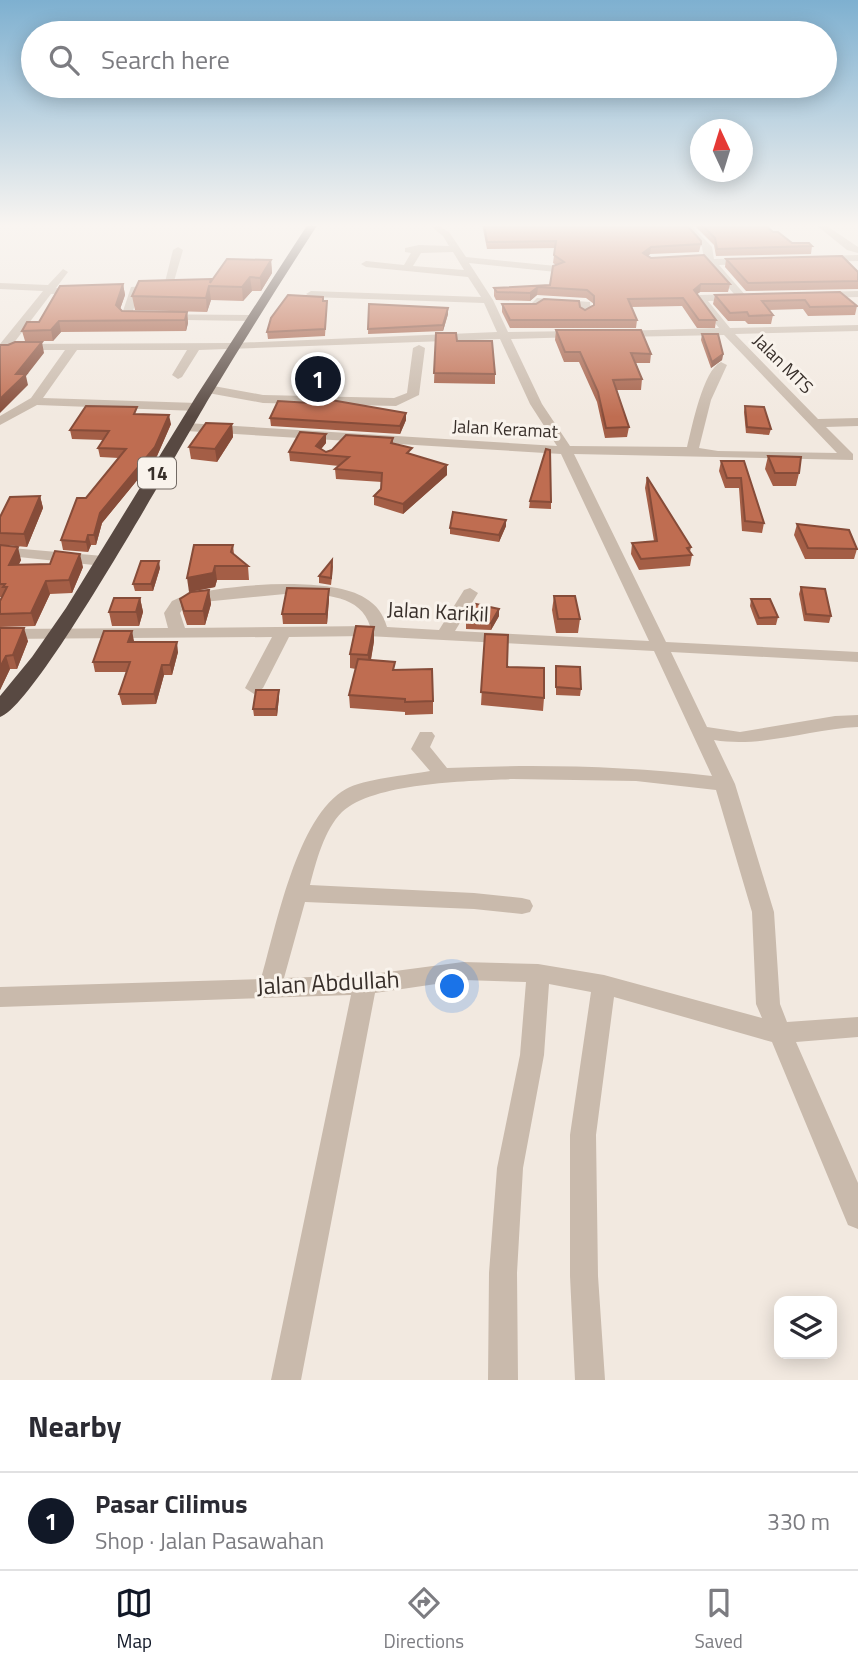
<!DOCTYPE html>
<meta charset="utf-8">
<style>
body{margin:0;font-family:"Titillium Web",sans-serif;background:#f2f2f3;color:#2b2b33}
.controls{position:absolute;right:21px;bottom:21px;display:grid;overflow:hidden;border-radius:14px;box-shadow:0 4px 18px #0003}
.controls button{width:63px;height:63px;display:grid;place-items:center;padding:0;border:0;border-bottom:2px solid #e1e1e2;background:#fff;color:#2b2b33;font:35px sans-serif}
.compass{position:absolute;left:690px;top:119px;width:63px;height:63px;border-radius:50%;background:#fff;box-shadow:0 4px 18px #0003;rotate:356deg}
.you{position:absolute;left:453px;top:987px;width:24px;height:24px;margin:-18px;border:5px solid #fff;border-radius:50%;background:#1a73e8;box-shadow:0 0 0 10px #1a73e833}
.badge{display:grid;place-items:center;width:46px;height:46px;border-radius:50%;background:#111827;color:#fff;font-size:23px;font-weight:700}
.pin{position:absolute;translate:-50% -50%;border:4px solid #fff;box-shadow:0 2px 7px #0006}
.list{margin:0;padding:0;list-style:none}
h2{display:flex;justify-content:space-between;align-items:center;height:91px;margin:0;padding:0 28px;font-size:30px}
h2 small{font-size:23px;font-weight:400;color:#7c7c81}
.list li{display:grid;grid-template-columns:46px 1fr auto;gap:21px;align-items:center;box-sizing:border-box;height:98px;padding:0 28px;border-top:2px solid #e1e1e2}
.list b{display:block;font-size:26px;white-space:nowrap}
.list p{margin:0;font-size:23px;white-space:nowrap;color:#7c7c81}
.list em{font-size:23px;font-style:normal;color:#7c7c81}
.icon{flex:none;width:38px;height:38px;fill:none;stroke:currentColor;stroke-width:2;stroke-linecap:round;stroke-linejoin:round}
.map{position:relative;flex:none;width:858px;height:1380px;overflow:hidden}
.search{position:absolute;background:#fff;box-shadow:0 4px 18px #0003;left:21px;right:21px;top:21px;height:77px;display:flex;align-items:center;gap:18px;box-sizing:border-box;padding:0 24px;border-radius:38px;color:#7c7c81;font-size:26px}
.sheet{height:189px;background:#fff}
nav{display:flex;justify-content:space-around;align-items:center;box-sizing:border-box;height:98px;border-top:2px solid #e1e1e2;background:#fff;font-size:19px;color:#7c7c81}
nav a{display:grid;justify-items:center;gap:4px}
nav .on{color:#111827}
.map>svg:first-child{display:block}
</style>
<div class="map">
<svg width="858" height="1380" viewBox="0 0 858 1380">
<rect width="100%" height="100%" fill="#f2e9e0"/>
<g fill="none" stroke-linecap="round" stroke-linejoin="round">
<!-- minor -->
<g fill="#c9baac" fill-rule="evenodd">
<path d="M 682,224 L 690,224 L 712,247 L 714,259 L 748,258 L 753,261 L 748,264 L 719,265 L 747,297 L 742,300 L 708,301 L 730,328 L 858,325 L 858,331 L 735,334 L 818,419 L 858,418 L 858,426 L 826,427 L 853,454 L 853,460 L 574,454 L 666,642 L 858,652 L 858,662 L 671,652 L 707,727 L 740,732 L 835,716 L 858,715 L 858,727 C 810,729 762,748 714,740 L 735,784 L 774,912 L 780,1004 L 787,1022 L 858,1017 L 858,1037 L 796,1042 L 858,1183 L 858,1229 L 848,1225 L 772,1042 L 614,997 L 596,1135 L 598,1276 L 605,1380 L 575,1380 L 570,1276 L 570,1135 L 591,992 L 549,984 L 544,1055 L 523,1168 L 517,1273 L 518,1380 L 488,1380 L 489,1273 L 497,1168 L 520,1055 L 526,982 L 463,980 L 375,993 L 301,1380 L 271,1380 L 351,995 L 0,1007 L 0,987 L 261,979 C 276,927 297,816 346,789 C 363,779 409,775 430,771 L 411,749 L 420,732 L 432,732 L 435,736 L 430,747 L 447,768 C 536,764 624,766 712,776 L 654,651 L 367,636 L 289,637 L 263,688 L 254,694 L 245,688 L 272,637 L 0,639 L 0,629 L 168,628 L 164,613 L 172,601 L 183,596 C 224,585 329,575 365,598 C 377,605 383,614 387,627 L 439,630 L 464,590 L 470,588 L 478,593 L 455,631 L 649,641 L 561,454 L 186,431 L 180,427 L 186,423 L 557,446 L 530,404 L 500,339 L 199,350 L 182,377 L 178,379 L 172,375 L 187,350 L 77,350 L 43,398 L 197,403 L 203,407 L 197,411 L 37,405 L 0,425 L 0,416 L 31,398 L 65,350 L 0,350 L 0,344 L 43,291 L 0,289 L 0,283 L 48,285 L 63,269 L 68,272 L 56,288 L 79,287 L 84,290 L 79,293 L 51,294 L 13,344 L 234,343 L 497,332 L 484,303 L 311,297 L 306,294 L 311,291 L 481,297 L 468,277 L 366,267 L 361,264 L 366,261 L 404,265 L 411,253 L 405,252 L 405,248 L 419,245 L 449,246 L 443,236 L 433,228 L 437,225 L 449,232 L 466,257 L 556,266 L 561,269 L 556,272 L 469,263 L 493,300 L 508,332 L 578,331 L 583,334 L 578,337 L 511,339 L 542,404 L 570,446 L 687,447 C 692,427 703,370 721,362 L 727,365 L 711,400 L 699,448 L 718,451 L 837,453 L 724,335 L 620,337 L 615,334 L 620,331 L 719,328 L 695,298 L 700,295 L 734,294 L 704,259 L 702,247 ZM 453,252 L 464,270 L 413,266 L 421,253 ZM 285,594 C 315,594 360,592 370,626 L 185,628 L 180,613 L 184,607 L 193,603 ZM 513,779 L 636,781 L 716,790 L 752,912 L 756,1004 L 762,1018 L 604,975 L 538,964 L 463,962 L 365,975 L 284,978 L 305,902 L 474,909 L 522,914 L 530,912 L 533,906 L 530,900 L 522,898 L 474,893 L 310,885 C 316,862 324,830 342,812 C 374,782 469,781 513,779 Z"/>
<path d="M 815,224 L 824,224 L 858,247 L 858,253 L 847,250 Z"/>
<path d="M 178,247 L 183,250 L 172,288 L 163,290 L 173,250 Z"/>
<path d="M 858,255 L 858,261 L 821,262 L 816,259 L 821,256 Z"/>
<path d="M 151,286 L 156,289 L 155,291 L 139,292 L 132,314 L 251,315 L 256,318 L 251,321 L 122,319 L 121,317 L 131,287 Z"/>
<path d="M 858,291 L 858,297 L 820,298 L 815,295 L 820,292 Z"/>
<path d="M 537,298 L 590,302 L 591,313 L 582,315 L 581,307 L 542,304 L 536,310 L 514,310 L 509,307 L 514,304 L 531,304 Z"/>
<path d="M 419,345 L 425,348 L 419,395 L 396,406 L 263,403 L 208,393 L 202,389 L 208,385 L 263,395 L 394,398 L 407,393 L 413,348 Z"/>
<path d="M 0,547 L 103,556 L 111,561 L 103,566 L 0,555 Z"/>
</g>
<!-- highway -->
<path fill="#584942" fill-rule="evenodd" d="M 308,224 L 318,224 C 282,280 246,337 211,395 C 182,443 36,707 0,717 L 0,696 L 32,657 L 66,608 L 197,395 Z"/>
</g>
<!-- wall -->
<g fill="#a45e46">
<path d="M 482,224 L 686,224 L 701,244 L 699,252 L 650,254 L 648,256 L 730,284 L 728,292 L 700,292 L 697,294 L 716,320 L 715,328 L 697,328 L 682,306 L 631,307 L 637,320 L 636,328 L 510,328 L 502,312 L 502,304 L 580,307 L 585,310 L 594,305 L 594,304 L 586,298 L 537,295 L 530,301 L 496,300 L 494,296 L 494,288 L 550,285 L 556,265 L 553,263 L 555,248 L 487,249 Z"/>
<path d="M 693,224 L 764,224 L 773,232 L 792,243 L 812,246 L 811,254 L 716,256 L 714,245 Z"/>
<path d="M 726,259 L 858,272 L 858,289 L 746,291 L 725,267 Z"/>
<path d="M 271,260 L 272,273 L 261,291 L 252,291 L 243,301 L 211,300 L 207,312 L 135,310 L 132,296 L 211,281 Z"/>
<path d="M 123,284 L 125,295 L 120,309 L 122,311 L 187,312 L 188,323 L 186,331 L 61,332 L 53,341 L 25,341 L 22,331 Z"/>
<path d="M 840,292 L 857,306 L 855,315 L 808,316 L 803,309 L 769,310 L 773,315 L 771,324 L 748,324 L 745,321 L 728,321 L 713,304 L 715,295 Z"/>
<path d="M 327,301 L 325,336 L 268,339 L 267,332 Z"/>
<path d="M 369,304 L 448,314 L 443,331 L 368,334 Z"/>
<path d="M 556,330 L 651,354 L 650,363 L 636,363 L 642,379 L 641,390 L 617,390 L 629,427 L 627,437 L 605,438 L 597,402 L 579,362 L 564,362 L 555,340 Z"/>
<path d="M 436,333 L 457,341 L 495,374 L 495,384 L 434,383 Z"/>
<path d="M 702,334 L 723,354 L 722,360 L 711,368 L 701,340 Z"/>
<path d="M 745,406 L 771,429 L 769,435 L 746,433 L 744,412 Z"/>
<path d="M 139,414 L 171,424 L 157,456 L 102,523 L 96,545 L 91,545 L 88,552 L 63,550 L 61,540 L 86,498 L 119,458 L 100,457 L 98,448 L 103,440 L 72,439 L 70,430 Z"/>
<path d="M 270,418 L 406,420 L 400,434 L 271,426 Z"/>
<path d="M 232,424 L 233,437 L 217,462 L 191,459 L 189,447 Z"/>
<path d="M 393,438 L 393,443 L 447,475 L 403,514 L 374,505 L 374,496 L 381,489 L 382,482 L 336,479 L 335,469 L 339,466 L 290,461 L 289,452 L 326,443 L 321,449 L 326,452 Z"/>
<path d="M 768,456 L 799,473 L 796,486 L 773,486 L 765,469 Z"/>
<path d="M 721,461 L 744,461 L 764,523 L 762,533 L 742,531 L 739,488 L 725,488 L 719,471 Z"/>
<path d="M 647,477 L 691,547 L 690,552 L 692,555 L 690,566 L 639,570 L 631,554 L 632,543 L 654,541 L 645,488 Z"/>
<path d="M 40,496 L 43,508 L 27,547 L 5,545 L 21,560 L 19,564 L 83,567 L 72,593 L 50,594 L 35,626 L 0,627 L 0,601 L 2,597 L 0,597 L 0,517 Z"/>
<path d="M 530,501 L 551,502 L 551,509 L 529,508 Z"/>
<path d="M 506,520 L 506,526 L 499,542 L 450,534 L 450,528 Z"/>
<path d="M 797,524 L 857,549 L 854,559 L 805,559 L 794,535 Z"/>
<path d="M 233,545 L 234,554 L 248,566 L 249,580 L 217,580 L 215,587 L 189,592 Z"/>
<path d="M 332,560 L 333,567 L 331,585 L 319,583 L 319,576 Z"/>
<path d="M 160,568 L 153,591 L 135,591 L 133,584 Z"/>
<path d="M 801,587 L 831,616 L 829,623 L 804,621 L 799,594 Z"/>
<path d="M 329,589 L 329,599 L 327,624 L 283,624 L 282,614 Z"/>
<path d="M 209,590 L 211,604 L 205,625 L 187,625 L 183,613 L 180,599 Z"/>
<path d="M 554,596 L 580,619 L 578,633 L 556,633 L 552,610 Z"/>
<path d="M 140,598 L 143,612 L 139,626 L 112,626 L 109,612 Z"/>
<path d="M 751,599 L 778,617 L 776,625 L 757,625 L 750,606 Z"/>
<path d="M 499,609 L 499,616 L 491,630 L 466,629 L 466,622 Z"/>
<path d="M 0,628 L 28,641 L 17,669 L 10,669 L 0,690 Z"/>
<path d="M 132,631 L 133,642 L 178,652 L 172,675 L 164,675 L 156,704 L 122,705 L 119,694 L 127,672 L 95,672 L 93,662 Z"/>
<path d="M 485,634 L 507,667 L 544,698 L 543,711 L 481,705 Z"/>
<path d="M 374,641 L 371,660 L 395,670 L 433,701 L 433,714 L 405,715 L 405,712 L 350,708 L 349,695 L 356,669 L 350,668 L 350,654 Z"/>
<path d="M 556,666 L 581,689 L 580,696 L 556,695 Z"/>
<path d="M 279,697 L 277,716 L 254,716 L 253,709 Z"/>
</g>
<!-- shaded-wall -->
<g fill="#864c39">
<path d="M 651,247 L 650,254 L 643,261 L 643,253 Z"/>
<path d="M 271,260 L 272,273 L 261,291 L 260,278 Z"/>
<path d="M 250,277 L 252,291 L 243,301 L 242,287 Z"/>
<path d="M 123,284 L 125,295 L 118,315 L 116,305 Z"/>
<path d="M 701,284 L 700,292 L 692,298 L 694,290 Z"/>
<path d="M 209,286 L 211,300 L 207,312 L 206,298 Z"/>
<path d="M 538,287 L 537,295 L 530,301 L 530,293 Z"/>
<path d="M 448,308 L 448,314 L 443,331 L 443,325 Z"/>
<path d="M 187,312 L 188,323 L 186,331 L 185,320 Z"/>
<path d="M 59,321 L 61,332 L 53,341 L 51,330 Z"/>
<path d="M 42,342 L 44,353 L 26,376 L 28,385 L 0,413 L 0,399 L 16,374 Z"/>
<path d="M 723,354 L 722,360 L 711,368 L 712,362 Z"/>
<path d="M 406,413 L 406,420 L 400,434 L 400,426 Z"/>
<path d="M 169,415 L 171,424 L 157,456 L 102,523 L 96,545 L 94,535 L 100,513 Z"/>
<path d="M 232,424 L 233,437 L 217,462 L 215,449 Z"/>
<path d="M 326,434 L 326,443 L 316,455 L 316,446 Z"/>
<path d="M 447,465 L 447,475 L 403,514 L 403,504 Z"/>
<path d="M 40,496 L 43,508 L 27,547 L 24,534 Z"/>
<path d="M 506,520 L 506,526 L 499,542 L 499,535 Z"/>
<path d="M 88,535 L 91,545 L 88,552 L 86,542 Z"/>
<path d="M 18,547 L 21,560 L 12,578 L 9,565 Z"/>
<path d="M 80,554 L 83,567 L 72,593 L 69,580 Z"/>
<path d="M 159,561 L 160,568 L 153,591 L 151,584 Z"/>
<path d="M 215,566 L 217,580 L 215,587 L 189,592 L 187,578 Z"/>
<path d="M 46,581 L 50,594 L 35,626 L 31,613 Z"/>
<path d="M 329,589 L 329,599 L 327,624 L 326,614 Z"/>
<path d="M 209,590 L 211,604 L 205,625 L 203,611 Z"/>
<path d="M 140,598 L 143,612 L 139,626 L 136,612 Z"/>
<path d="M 499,609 L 499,616 L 491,630 L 491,623 Z"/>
<path d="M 374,627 L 374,641 L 369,669 L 368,655 Z"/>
<path d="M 24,628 L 28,641 L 17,669 L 13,655 Z"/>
<path d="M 132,631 L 134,641 L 130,652 L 128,642 Z"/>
<path d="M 177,642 L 178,652 L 172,675 L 170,665 Z"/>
<path d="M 6,656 L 10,669 L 0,690 L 0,667 Z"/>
<path d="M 162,665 L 164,675 L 156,704 L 154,694 Z"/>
<path d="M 279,690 L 279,697 L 277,716 L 276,709 Z"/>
</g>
<!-- building -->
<g fill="#bf6d51" stroke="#864c39" stroke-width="2">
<path d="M 484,224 L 686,224 L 701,241 L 701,244 L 651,247 L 643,253 L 651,258 L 704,255 L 730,284 L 701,284 L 694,290 L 716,320 L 699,320 L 683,298 L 628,299 L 637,320 L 510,320 L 502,304 L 536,304 L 544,299 L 579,301 L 580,307 L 585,310 L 594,305 L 594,296 L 587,290 L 538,287 L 530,293 L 497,292 L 494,288 L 550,285 L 553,266 L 564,262 L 554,255 L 556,241 L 487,242 Z"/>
<path d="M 701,224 L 764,224 L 773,232 L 778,232 L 792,243 L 809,243 L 812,246 L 717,249 L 715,238 Z"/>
<path d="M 842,256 L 858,272 L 858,281 L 748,283 L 726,259 Z"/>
<path d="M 227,259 L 271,260 L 260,278 L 250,277 L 242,287 L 209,286 L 206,298 L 132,296 L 139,281 L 211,279 L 210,283 Z"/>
<path d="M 123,284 L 116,305 L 122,311 L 187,312 L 185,320 L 59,321 L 51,330 L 22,331 L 27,322 L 39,322 L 60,286 Z"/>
<path d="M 840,292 L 857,306 L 810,307 L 805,300 L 762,301 L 773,315 L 749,316 L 747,312 L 730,313 L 715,295 Z"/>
<path d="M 288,295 L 323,297 L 323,301 L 327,301 L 325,329 L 267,332 L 271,318 Z"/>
<path d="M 369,304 L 448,308 L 443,325 L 368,329 Z"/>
<path d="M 556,330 L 641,330 L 651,354 L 631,353 L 642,379 L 613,380 L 629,427 L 606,428 L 598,392 L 580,352 L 565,352 Z"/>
<path d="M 436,333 L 456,333 L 457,341 L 492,341 L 495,374 L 434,373 Z"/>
<path d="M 702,334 L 718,334 L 723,354 L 712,362 Z"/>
<path d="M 15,342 L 42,342 L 16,374 L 26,374 L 0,399 L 0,345 L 8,345 Z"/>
<path d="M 331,400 L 406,413 L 400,426 L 270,418 L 278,401 L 327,404 Z"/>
<path d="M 86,406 L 137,407 L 134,414 L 169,415 L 155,447 L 100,513 L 94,535 L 88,535 L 86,542 L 61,540 L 77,498 L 86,498 L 126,449 L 98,448 L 109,431 L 70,430 Z"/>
<path d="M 745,406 L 764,407 L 771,429 L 747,427 Z"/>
<path d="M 206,423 L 232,424 L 215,449 L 189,447 Z"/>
<path d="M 300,432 L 326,434 L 316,446 L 326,452 L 332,450 L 346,435 L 393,438 L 391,443 L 412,448 L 407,453 L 447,465 L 403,504 L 374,496 L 381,489 L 382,473 L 335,469 L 349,457 L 289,452 Z"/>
<path d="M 546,449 L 550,450 L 551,502 L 530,501 Z"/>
<path d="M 768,456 L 801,457 L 799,473 L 775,473 Z"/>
<path d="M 721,461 L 744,461 L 764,523 L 745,521 L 741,478 L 727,478 Z"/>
<path d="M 647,477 L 691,547 L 687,548 L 692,555 L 641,559 L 632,543 L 657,541 Z"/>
<path d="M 40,496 L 24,534 L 0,533 L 0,517 L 10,497 Z"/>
<path d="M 453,512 L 506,520 L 499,535 L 450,528 Z"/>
<path d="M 797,524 L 849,530 L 857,549 L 808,548 Z"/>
<path d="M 0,545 L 18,547 L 9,565 L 50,564 L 55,551 L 80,554 L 69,580 L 46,581 L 31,613 L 0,614 L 0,601 L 7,587 L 3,587 L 5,584 L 0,584 Z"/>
<path d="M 194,545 L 233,545 L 231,552 L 248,566 L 215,566 L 213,573 L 187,578 Z"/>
<path d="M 332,560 L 331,578 L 319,576 Z"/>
<path d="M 141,561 L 159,561 L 151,584 L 133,584 Z"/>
<path d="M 801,587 L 825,589 L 831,616 L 806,614 Z"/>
<path d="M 287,588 L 329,589 L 326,614 L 282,614 Z"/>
<path d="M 209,590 L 203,611 L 184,611 L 180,599 L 191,592 Z"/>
<path d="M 554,596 L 575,596 L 580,619 L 558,619 Z"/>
<path d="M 114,598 L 140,598 L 136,612 L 109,612 Z"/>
<path d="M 751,599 L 770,599 L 778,617 L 759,618 Z"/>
<path d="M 476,604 L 499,609 L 491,623 L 466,622 Z"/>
<path d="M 356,626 L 374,627 L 368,655 L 350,654 Z"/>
<path d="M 0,628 L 24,628 L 13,655 L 6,656 L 0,667 Z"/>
<path d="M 104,631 L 132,631 L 128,642 L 177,642 L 170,665 L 162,665 L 154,694 L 119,694 L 130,662 L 93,662 Z"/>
<path d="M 485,634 L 508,635 L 507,667 L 544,668 L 544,698 L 481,692 Z"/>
<path d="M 358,659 L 395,662 L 393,670 L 432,669 L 433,701 L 405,702 L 405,699 L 349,695 Z"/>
<path d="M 556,666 L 580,667 L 581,689 L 556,687 Z"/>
<path d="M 256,690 L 279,690 L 276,709 L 253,709 Z"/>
</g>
<!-- sky -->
<linearGradient id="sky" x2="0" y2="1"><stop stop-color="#7eb0d0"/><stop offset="0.54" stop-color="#f9f5f1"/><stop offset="1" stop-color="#f9f5f1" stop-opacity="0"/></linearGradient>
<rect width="858" height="417" fill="url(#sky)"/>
<g text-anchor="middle" stroke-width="6" stroke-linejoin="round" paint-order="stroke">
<!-- far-street labels -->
<g font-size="18" fill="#382f2a" stroke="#f9f3ec">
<text transform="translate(783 364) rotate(45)" y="6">Jalan MTS</text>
<text transform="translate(505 429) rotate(3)" y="6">Jalan Keramat</text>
</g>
<!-- shield labels -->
<rect fill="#f9f3ec" stroke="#726a64" stroke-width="2" x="138" y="457.5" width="38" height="31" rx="5"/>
<g font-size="19" font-weight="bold" fill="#382f2a">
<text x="157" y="480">14</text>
</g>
<!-- street labels -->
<g font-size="21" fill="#382f2a" stroke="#f9f3ec">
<text transform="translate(438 612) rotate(3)" y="7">Jalan Karikil</text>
</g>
<!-- near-street labels -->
<g font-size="24" fill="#382f2a" stroke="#f9f3ec">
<text transform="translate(328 983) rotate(-3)" y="8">Jalan Abdullah</text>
</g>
</g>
</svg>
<div class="controls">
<button><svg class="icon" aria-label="layers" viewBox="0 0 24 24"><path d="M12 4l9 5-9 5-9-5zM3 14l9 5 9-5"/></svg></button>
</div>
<svg class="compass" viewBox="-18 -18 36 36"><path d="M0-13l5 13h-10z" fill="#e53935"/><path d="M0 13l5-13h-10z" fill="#7c7c81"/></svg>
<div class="you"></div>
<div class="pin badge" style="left:318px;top:379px">1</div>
<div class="search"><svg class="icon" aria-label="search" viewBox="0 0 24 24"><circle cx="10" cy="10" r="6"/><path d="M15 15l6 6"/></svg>Search here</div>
</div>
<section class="sheet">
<h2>Nearby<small></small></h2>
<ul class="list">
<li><span class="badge">1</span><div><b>Pasar Cilimus</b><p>Shop · Jalan Pasawahan</p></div><em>330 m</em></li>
</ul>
</section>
<nav>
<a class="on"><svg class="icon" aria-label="map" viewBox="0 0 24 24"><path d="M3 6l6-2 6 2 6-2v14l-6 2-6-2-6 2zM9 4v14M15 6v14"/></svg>Map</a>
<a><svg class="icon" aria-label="directions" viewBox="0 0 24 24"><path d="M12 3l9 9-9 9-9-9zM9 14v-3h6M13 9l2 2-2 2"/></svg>Directions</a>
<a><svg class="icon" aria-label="saved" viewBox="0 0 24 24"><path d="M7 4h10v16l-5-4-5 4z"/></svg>Saved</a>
</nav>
